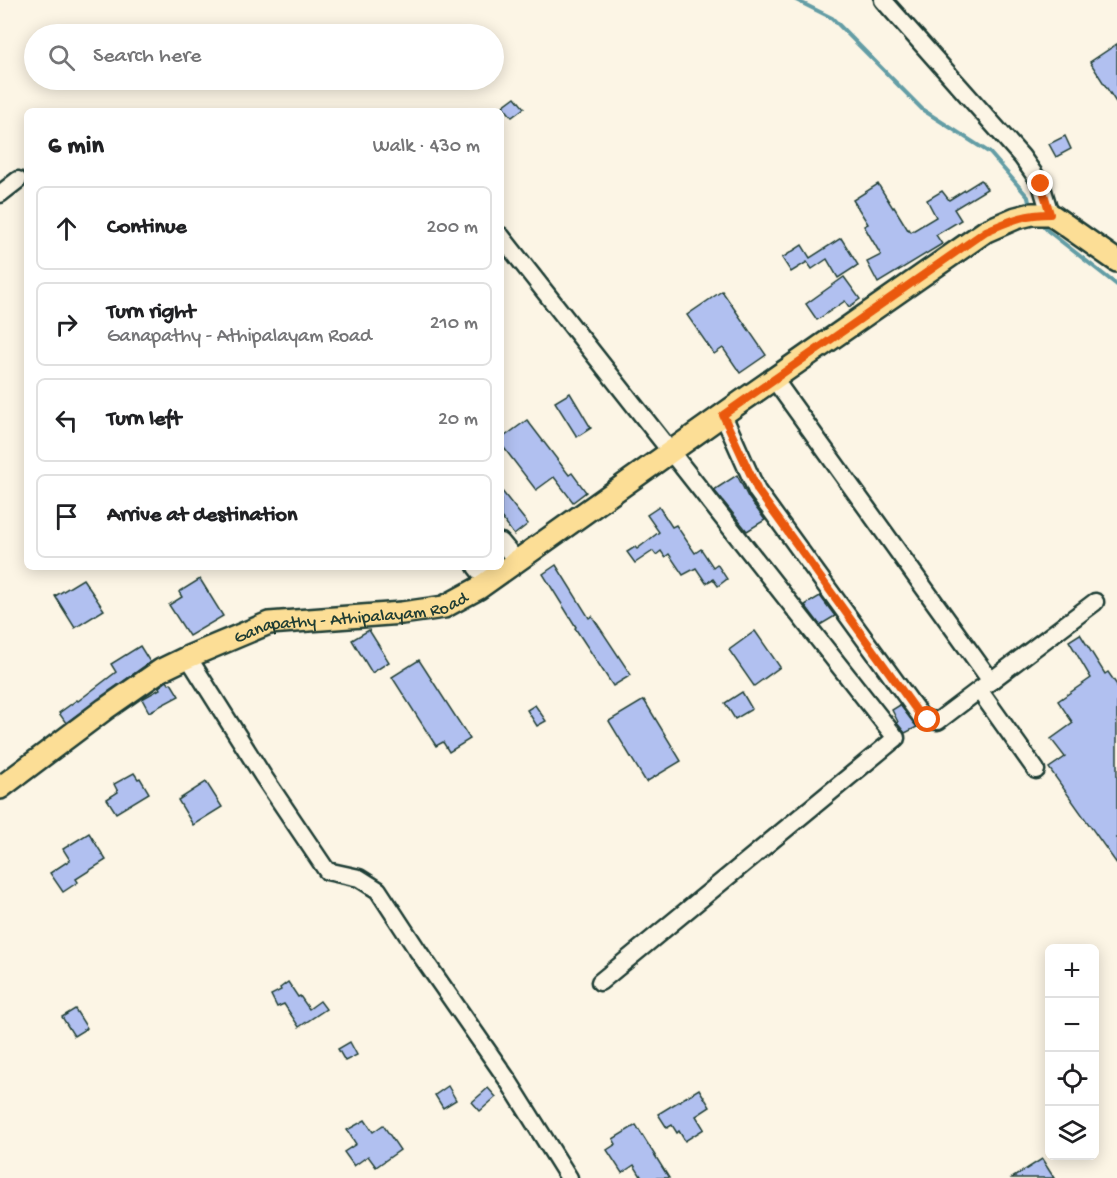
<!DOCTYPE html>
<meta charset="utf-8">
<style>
body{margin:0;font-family:"Gochi Hand",sans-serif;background:#f2f2f2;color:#202124}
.controls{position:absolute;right:18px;bottom:18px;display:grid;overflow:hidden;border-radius:9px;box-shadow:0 3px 15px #0003}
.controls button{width:54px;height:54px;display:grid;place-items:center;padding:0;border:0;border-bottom:2px solid #e0e0e0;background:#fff;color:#202124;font:30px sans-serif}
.stop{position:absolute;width:18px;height:18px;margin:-14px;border:4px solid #ea580c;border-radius:50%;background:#fff}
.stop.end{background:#ea580c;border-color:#fff;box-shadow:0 2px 6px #0008}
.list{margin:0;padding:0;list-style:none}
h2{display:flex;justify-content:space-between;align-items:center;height:78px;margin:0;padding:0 24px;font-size:26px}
h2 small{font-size:20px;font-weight:400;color:#757577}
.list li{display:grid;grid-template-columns:39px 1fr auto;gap:18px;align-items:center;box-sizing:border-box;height:84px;margin:0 12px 12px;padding:0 12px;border:2px solid #e0e0e0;border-radius:9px}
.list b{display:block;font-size:22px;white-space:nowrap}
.list p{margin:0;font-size:20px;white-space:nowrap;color:#757577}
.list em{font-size:20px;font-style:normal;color:#757577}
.icon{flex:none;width:33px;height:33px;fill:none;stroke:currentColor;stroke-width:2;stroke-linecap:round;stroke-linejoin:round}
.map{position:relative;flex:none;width:1117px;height:1178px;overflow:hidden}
.search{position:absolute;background:#fff;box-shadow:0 3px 15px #0003;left:24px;top:24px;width:480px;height:66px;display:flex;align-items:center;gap:15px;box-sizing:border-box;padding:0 21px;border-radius:33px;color:#757577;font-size:22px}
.panel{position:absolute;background:#fff;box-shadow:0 3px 15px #0003;left:24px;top:108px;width:480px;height:462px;border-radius:9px}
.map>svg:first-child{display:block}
</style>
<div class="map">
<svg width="1117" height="1178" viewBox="0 0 1117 1178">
<rect width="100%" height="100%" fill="#fcf5e5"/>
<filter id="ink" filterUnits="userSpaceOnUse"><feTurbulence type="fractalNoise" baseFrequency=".0167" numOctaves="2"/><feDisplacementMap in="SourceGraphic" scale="12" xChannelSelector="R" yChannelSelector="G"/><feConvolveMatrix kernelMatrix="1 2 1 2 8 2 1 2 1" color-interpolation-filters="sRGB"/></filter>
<g filter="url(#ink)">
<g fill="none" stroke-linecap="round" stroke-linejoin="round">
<!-- stream -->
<g stroke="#639da5" stroke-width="4">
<path d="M 796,0 L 832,18 L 923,110 L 990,153 L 1028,197 L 1030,207"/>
<path d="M 1039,221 L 1048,231 L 1117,285"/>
</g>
</g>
<!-- building -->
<g fill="#b1c0f0" stroke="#1f3d34" stroke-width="1.5">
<path d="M 1117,44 L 1117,104 L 1090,62 Z"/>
<path d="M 515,97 L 524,108 L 512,117 L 503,106 Z"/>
<path d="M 1065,136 L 1071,149 L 1056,157 L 1049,144 Z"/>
<path d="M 981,180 L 987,189 L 954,209 L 961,220 L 936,235 L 942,244 L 878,283 L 867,262 L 881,255 L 864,226 L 868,224 L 853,200 L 878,184 L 893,208 L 894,207 L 908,230 L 909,229 L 911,232 L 936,217 L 927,200 L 942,191 L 949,200 Z"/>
<path d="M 841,238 L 858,265 L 838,278 L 827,259 L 812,269 L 807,262 L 791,272 L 782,258 L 802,245 L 810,258 Z"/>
<path d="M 844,277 L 860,299 L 849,307 L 845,301 L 817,320 L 806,304 Z"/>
<path d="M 722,291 L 766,355 L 740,373 L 723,348 L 714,354 L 687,315 Z"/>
<path d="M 570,393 L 591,428 L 577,437 L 555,402 Z"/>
<path d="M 527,420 L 569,475 L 572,473 L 586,492 L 573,502 L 554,477 L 536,490 L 501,444 L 501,439 Z"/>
<path d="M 737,475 L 748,497 L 765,520 L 747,531 L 714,490 Z"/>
<path d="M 501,490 L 528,524 L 514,535 L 501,517 Z"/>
<path d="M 659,507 L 672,527 L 676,525 L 695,553 L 701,549 L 713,567 L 717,564 L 727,579 L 718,586 L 713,579 L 706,583 L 696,568 L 683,575 L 669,554 L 665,557 L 661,551 L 656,555 L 653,551 L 635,563 L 627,552 L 635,547 L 637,549 L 659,532 L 647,515 Z"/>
<path d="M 556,565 L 589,618 L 592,616 L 631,675 L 613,686 L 575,628 L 576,627 L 543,574 Z"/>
<path d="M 83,579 L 104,610 L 75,628 L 55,596 Z"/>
<path d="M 200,579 L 223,616 L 189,636 L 169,605 L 182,597 L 179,592 Z"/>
<path d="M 820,596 L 835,616 L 820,625 L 805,605 Z"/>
<path d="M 369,630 L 389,662 L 372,673 L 352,640 Z"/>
<path d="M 755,631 L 780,667 L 754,686 L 729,650 Z"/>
<path d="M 1080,634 L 1105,674 L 1108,672 L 1117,685 L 1117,864 L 1049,768 L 1065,757 L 1051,739 L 1073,723 L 1058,701 L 1091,678 L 1069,641 Z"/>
<path d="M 140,646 L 150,662 L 66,723 L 59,713 L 77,700 L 78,701 L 116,672 L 111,664 Z"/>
<path d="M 419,660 L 470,739 L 449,752 L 443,742 L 436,746 L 392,677 Z"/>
<path d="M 167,681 L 169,684 L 171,683 L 179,696 L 149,712 L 142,699 L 160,689 L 159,687 Z"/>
<path d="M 742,692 L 752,709 L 735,719 L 725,703 Z"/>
<path d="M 644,700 L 681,761 L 646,782 L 609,721 Z"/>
<path d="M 535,705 L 546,721 L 537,726 L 527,710 Z"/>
<path d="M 900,705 L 917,727 L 905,733 L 897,723 L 898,722 L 892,710 Z"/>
<path d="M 134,773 L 138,779 L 140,778 L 149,793 L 116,813 L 107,799 L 118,792 L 114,784 Z"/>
<path d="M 206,782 L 222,807 L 193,825 L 178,800 Z"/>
<path d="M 89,833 L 106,860 L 76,879 L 78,882 L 63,892 L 50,873 L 70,860 L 63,849 Z"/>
<path d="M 288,982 L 298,997 L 300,996 L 309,1009 L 320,1001 L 326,1009 L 299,1027 L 284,1004 L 277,1007 L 271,995 L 281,990 L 280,988 Z"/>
<path d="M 75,1009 L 87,1028 L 74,1036 L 62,1017 Z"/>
<path d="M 350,1042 L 357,1055 L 345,1061 L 338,1049 Z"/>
<path d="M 448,1086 L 456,1100 L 443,1108 L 435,1095 Z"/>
<path d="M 488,1088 L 496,1097 L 480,1111 L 472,1102 Z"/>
<path d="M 699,1089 L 710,1107 L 696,1116 L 704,1129 L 685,1141 L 679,1131 L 677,1133 L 672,1125 L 667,1128 L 658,1114 Z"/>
<path d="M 365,1120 L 373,1132 L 383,1125 L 400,1150 L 376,1167 L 368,1156 L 354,1166 L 344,1152 L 356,1144 L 347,1130 Z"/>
<path d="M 636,1125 L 669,1178 L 642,1178 L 634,1165 L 622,1173 L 607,1150 L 616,1144 L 613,1139 Z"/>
<path d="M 1042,1159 L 1054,1178 L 1012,1178 Z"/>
</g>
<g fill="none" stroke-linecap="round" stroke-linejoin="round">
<!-- minor casing -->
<g stroke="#1f3d34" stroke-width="21">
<g id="minor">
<path d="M 883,0 L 1022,157 L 1041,184 L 1050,214"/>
<path d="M 0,194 L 18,180"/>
<path d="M 501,236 L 896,738 L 600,982"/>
<path d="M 774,379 L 991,681"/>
<path d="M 723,415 L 757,491 L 922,718 L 928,720 L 938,721 L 1095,602"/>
<path d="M 501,542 L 517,561"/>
<path d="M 476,567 L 488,582"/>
<path d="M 188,657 L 263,776 L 327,871 L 359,878 L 378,890 L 418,951 L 507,1079 L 569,1178"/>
<path d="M 979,690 L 1036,770"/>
</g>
</g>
<!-- major casing -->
<g stroke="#1f3d34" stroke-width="26">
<g id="major">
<path id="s1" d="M 0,788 L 105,709 L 161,670 L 188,657 L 269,623 L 402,613 L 444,607 L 479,588 L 742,401 L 986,231 L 1016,218 L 1032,214 L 1050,214 L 1117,261"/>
</g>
</g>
<!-- minor -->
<use href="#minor" stroke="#fcf5e5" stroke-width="16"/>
<!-- major -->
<use href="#major" stroke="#fcde96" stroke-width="21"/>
</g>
</g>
<g fill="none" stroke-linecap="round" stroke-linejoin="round" filter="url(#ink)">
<!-- route -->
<path stroke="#ea580c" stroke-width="8" d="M 928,720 L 922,718 L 758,491 L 723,415 L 986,231 C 1010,221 1023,214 1050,214 L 1041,184"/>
</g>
<g text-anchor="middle" stroke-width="6" stroke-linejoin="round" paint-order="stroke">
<!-- street labels -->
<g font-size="18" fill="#1f3d34" stroke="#fcf5e5">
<text dy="6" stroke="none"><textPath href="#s1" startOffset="399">Ganapathy - Athipalayam Road</textPath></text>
</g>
</g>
</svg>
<div class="controls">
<button>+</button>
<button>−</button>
<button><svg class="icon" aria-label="locate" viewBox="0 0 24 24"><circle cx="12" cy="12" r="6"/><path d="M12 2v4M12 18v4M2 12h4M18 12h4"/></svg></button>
<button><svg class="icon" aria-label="layers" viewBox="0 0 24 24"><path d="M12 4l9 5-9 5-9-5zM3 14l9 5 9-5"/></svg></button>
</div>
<div class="stop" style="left:928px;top:720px"></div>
<div class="stop end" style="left:1041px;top:184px"></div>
<div class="search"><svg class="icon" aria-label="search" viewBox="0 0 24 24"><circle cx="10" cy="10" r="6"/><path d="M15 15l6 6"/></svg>Search here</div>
<section class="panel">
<h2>6 min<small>Walk · 430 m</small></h2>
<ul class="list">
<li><svg class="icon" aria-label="ahead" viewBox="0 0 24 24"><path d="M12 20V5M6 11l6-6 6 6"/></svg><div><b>Continue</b></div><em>200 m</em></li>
<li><svg class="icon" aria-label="right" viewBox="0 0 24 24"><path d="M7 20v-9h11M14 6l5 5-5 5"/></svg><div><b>Turn right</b><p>Ganapathy - Athipalayam Road</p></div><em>210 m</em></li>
<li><svg class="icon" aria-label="left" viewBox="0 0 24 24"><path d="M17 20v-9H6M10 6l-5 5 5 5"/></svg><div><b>Turn left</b></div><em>20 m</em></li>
<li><svg class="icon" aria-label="arrive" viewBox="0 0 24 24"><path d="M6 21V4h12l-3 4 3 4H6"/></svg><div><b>Arrive at destination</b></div></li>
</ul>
</section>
</div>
